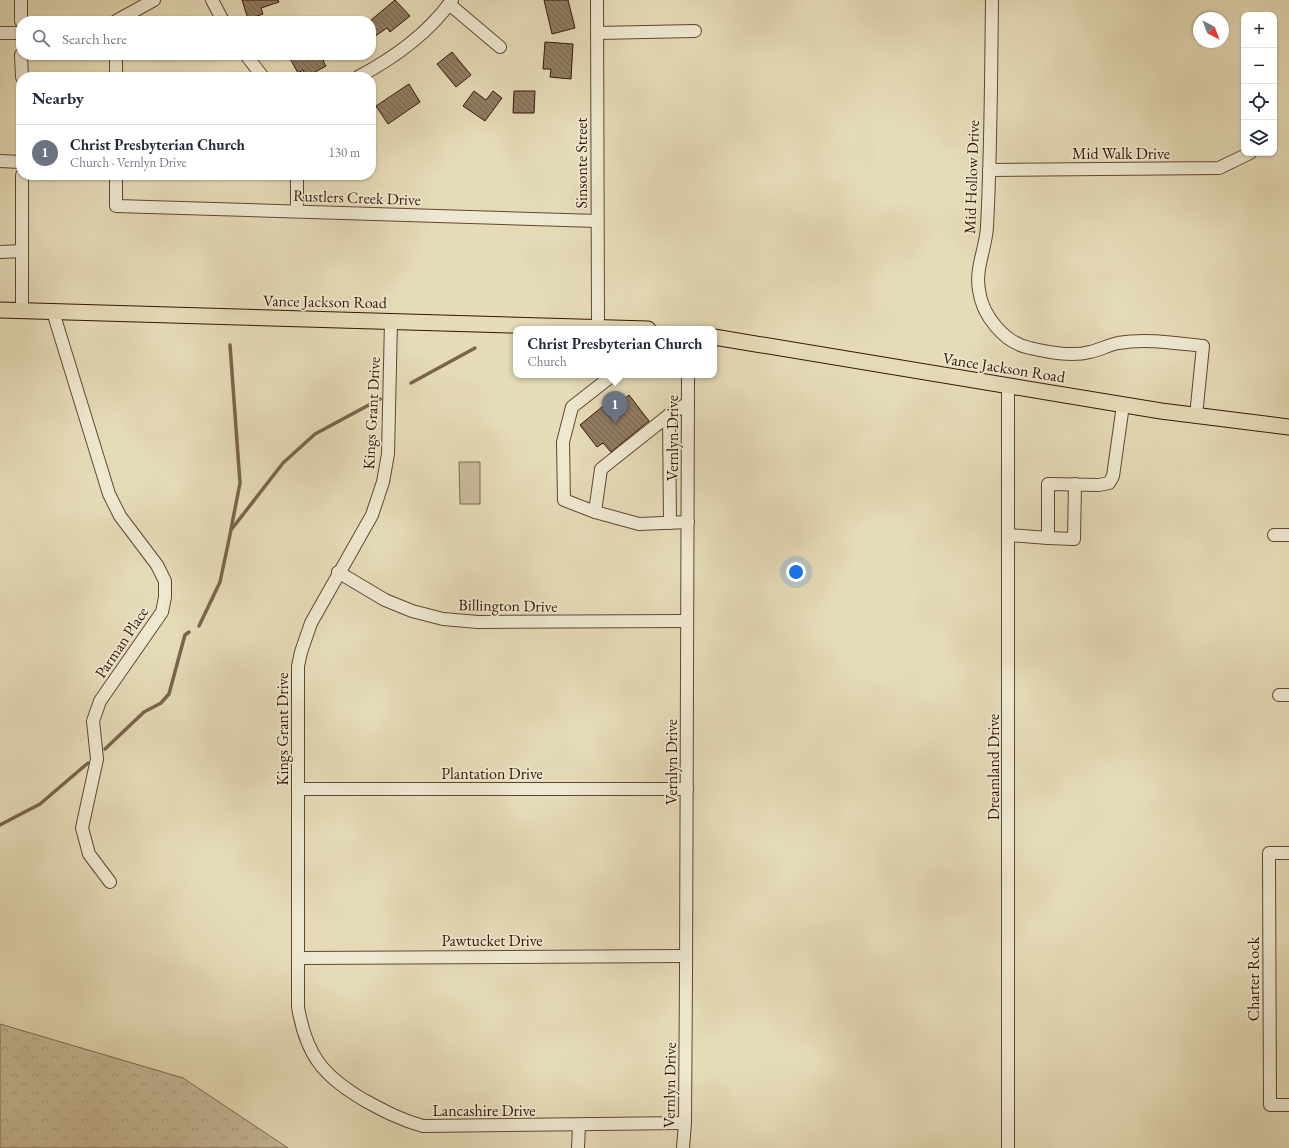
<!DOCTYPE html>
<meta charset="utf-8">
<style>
body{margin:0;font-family:"EB Garamond",serif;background:#f6f6f7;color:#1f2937}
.controls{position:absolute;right:12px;top:12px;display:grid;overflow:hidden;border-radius:8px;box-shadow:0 1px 3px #0004}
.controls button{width:36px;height:36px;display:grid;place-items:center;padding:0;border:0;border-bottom:1px solid #e0e1e3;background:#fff;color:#1f2937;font:20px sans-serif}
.compass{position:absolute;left:1193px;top:12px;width:36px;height:36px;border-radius:50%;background:#fff;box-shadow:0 1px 3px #0004;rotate:138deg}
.you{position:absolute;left:796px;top:572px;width:14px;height:14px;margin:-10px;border:3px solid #fff;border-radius:50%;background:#1a73e8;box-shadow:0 0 0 6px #1a73e833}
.badge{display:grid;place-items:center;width:26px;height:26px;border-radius:50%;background:#8f2418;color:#fff;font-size:13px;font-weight:700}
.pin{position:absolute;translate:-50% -33px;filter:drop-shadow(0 1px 2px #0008)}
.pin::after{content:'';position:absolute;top:21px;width:14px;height:12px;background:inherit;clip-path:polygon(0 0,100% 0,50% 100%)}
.popup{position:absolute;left:513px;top:326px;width:204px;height:52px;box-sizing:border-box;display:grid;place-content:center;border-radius:8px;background:#fff;filter:drop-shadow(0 1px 3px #0005);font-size:13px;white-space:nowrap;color:#747a83}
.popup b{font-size:15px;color:#1f2937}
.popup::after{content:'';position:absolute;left:50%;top:100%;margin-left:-8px;border:8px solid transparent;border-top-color:#fff}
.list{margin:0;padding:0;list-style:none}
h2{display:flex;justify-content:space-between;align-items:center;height:52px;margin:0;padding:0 16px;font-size:17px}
h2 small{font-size:13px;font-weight:400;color:#747a83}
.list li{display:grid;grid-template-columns:26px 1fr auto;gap:12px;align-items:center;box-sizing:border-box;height:56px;padding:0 16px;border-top:1px solid #e0e1e3}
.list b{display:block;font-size:15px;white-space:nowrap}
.list p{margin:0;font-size:13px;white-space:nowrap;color:#747a83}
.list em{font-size:13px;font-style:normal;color:#747a83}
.icon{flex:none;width:22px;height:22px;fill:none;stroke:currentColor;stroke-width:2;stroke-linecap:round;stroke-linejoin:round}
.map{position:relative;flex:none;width:1289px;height:1148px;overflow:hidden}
.search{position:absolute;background:#fff;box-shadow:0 1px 3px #0004;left:16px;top:16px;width:360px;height:44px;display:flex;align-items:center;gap:10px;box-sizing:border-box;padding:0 14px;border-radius:16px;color:#747a83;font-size:15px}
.panel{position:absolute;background:#fff;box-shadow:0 1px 3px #0004;left:16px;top:72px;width:360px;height:108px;border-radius:16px}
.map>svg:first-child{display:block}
</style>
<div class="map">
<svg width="1289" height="1148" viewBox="0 0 1289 1148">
<defs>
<pattern id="forest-crowns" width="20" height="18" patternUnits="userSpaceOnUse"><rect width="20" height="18" fill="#c7ba99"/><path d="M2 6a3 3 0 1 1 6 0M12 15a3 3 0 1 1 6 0" fill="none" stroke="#ac9f82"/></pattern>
<pattern id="building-back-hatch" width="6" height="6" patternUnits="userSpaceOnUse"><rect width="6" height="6" fill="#907c62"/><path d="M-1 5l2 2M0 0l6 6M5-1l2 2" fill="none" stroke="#76654f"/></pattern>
</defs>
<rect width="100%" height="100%" fill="#e5dbb7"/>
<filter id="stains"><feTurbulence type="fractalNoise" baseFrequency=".005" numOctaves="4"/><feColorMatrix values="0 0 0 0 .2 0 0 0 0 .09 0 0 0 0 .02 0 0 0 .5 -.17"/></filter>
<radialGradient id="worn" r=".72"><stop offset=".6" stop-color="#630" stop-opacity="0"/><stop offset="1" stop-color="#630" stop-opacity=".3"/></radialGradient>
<!-- forest -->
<path fill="url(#forest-crowns)" stroke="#7e6850" d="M 0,1024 L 183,1078 L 288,1148 L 0,1148 Z"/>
<!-- park -->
<path fill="#c7ba99" stroke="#7e6850" d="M 459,462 L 480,462 L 480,504 L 460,504 Z"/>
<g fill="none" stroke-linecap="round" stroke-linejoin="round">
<!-- stream -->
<g stroke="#7a644c" stroke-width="3.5">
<path d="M 230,345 L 240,483 L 231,529"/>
<path d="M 411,383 L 475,348"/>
<path d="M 199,626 L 220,582 L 231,530 L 283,463 L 315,434 L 380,399"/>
<path d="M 105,749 L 144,712 L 161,703 L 169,694 L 183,642 L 185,635 L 189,632"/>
<path d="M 0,825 L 40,804 L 88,763"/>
</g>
</g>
<!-- building -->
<g fill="url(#building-back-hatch)" stroke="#341606">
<path d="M 242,0 L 278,0 L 279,2 L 261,8 L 263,14 L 248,19 Z"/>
<path d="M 395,0 L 410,16 L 390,32 L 387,28 L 371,39 L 371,20 Z"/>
<path d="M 544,0 L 568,0 L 575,28 L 552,34 Z"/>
<path d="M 545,42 L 573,44 L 571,79 L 550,77 L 551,69 L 543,69 Z"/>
<path d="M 452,52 L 471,75 L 456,87 L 437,64 Z"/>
<path d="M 288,55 L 332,55 L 323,61 L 326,66 L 306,77 L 303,70 L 298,73 Z"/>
<path d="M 409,84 L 420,102 L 388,124 L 376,106 Z"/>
<path d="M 474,91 L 486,100 L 493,91 L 502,98 L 485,121 L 463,106 Z"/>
<path d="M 514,91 L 535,91 L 534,113 L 513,113 Z"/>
<path d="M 619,393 L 624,399 L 629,395 L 649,421 L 611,452 L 603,443 L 597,447 L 580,425 Z"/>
</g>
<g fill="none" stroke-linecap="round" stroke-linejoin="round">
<!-- minor casing -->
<g stroke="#604732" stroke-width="14">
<g id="minor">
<path d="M 21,0 L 21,21"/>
<path d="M 212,0 L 223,21"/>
<path d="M 597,0 L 598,327"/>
<path d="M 992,0 C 991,76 991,152 987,227 C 986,248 975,268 979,290 C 982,315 1004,343 1030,348 C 1048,352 1071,357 1090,352 C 1099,350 1109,345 1118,343 C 1146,338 1176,343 1203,346 L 1196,416"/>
<path d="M 449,4 L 500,47"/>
<path d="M 116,21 L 154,0"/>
<path d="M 0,33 L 21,33"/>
<path d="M 597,33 L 695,31"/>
<path d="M 21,55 L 22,77"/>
<path d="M 116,55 L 116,77"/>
<path d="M 246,55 L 263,77"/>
<path d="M 358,77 C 394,58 428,34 452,0"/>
<path d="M 0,161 L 21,162"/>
<path d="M 989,170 L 1219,168 L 1250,153"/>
<path d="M 22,175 L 22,311"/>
<path d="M 116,175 L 116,206 L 597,221"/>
<path d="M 297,175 L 297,211"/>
<path d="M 0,252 L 22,251"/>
<path d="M 53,312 L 109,494 L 120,516 L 157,565 L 165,581 L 165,597 L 162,612 L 100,701 L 93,721 L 97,759 L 82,828 L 89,854 L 110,882"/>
<path d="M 391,321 L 388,454 L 383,482 L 372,515 L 311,623 L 301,652 L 298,666 L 298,1007 C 306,1055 323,1076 364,1100 C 384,1111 401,1120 423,1126 L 685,1123"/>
<path d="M 613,375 L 572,407 L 563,442 L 564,500 L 595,512 L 639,524 L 688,522"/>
<path d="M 1008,386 L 1008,1148"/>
<path d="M 669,415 L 670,523"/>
<path d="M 595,512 L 601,469 L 669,415 L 688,403"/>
<path d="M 1008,535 L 1048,538 L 1048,484 L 1099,485 L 1109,483 L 1113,476 L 1123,405"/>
<path d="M 1274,535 L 1289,535"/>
<path d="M 1048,538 L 1074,539 L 1075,484"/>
<path d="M 338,572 L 385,600 L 412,611 L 443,619 L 478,622 L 687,621"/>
<path d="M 1279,695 L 1289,695"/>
<path d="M 298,789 L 687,789"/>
<path d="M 1289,853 L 1269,853 L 1270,1105 L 1289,1105"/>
<path d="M 298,958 L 686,956"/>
<path d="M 578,1148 L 579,1125"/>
<path d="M 683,1148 L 685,1123 L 686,977 L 688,375"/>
</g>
</g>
<!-- major casing -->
<g stroke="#341606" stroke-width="17">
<g id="major">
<path d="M 0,310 L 648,329"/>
<path d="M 714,337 L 1161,411 L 1289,427"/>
</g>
</g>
<!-- minor -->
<use href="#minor" stroke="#eee8d0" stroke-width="12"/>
<!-- major -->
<use href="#major" stroke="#e5dbb7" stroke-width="15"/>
</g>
<g text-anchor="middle" stroke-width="3.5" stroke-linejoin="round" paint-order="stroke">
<!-- street labels -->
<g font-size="16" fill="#341606" stroke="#eee8d0">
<text x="1121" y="159">Mid Walk Drive</text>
<text transform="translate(581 163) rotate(-90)" y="6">Sinsonte Street</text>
<text transform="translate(971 177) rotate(-88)" y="6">Mid Hollow Drive</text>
<text transform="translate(357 197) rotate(2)" y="6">Rustlers Creek Drive</text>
<text transform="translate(325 301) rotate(1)" y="6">Vance Jackson Road</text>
<text transform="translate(1004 367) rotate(9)" y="6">Vance Jackson Road</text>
<text transform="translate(371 413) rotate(-87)" y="6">Kings Grant Drive</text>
<text transform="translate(672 438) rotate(-90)" y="6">Vernlyn Drive</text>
<text transform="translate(508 605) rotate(1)" y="6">Billington Drive</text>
<text transform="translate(121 642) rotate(-56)" y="6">Parman Place</text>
<text transform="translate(282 729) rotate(-90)" y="6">Kings Grant Drive</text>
<text transform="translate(671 762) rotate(-90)" y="6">Vernlyn Drive</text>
<text transform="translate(993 767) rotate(-90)" y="6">Dreamland Drive</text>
<text x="492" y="779">Plantation Drive</text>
<text x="492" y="946">Pawtucket Drive</text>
<text transform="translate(1253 979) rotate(-90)" y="6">Charter Rock</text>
<text transform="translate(669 1085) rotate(-89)" y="6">Vernlyn Drive</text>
<text x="484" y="1116">Lancashire Drive</text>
</g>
</g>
<rect width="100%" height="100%" filter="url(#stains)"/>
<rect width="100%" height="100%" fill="url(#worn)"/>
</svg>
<div class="controls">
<button>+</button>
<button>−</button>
<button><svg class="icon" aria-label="locate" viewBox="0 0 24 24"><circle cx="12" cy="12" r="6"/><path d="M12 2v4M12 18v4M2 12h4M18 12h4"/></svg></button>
<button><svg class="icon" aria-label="layers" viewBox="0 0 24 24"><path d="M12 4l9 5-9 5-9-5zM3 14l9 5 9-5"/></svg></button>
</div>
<svg class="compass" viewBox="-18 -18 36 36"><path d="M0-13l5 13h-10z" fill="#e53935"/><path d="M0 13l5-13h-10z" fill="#747a83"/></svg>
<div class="you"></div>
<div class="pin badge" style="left:615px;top:424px;background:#6b7280">1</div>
<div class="popup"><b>Christ Presbyterian Church</b>Church</div>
<div class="search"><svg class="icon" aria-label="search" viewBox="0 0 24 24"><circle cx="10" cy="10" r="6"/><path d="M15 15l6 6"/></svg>Search here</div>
<section class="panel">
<h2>Nearby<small></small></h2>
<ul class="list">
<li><span class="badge" style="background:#6b7280">1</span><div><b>Christ Presbyterian Church</b><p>Church · Vernlyn Drive</p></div><em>130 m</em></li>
</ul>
</section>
</div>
